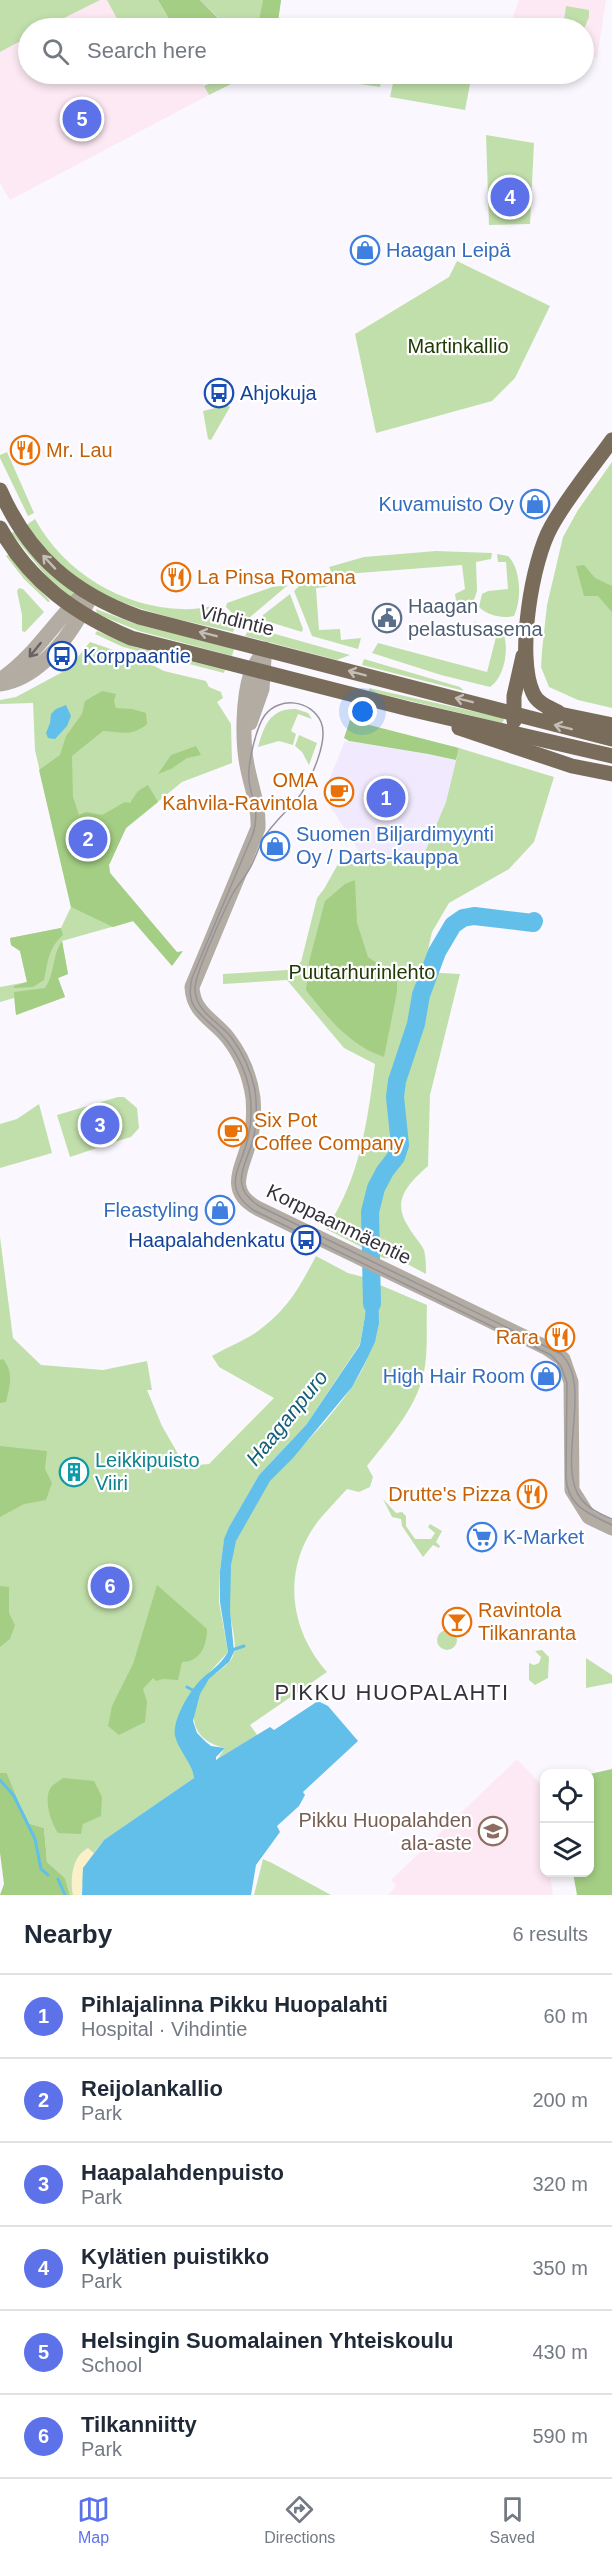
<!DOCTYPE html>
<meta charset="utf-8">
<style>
body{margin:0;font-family:Arial,sans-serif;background:#f2f2f3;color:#1f2937}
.controls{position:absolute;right:18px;bottom:18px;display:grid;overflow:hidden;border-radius:12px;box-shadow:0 3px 9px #0003}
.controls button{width:54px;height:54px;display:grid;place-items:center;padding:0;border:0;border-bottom:2px solid #e0e1e3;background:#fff;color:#1f2937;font:30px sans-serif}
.you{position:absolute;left:363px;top:712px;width:21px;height:21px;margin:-15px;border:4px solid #fff;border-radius:50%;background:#1a73e8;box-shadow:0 0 0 9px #1a73e833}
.badge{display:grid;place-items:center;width:39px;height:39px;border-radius:50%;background:#5d72e9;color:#fff;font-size:20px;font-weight:700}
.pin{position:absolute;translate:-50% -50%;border:3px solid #fff;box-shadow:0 2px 6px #0006}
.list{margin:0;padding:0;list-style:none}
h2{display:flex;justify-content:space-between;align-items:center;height:78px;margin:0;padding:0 24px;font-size:26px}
h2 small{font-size:20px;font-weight:400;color:#747a83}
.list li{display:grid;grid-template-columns:39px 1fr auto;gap:18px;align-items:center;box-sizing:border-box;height:84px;padding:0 24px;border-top:2px solid #e0e1e3}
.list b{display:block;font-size:22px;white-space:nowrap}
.list p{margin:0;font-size:20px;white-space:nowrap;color:#747a83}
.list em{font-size:20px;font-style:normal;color:#747a83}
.icon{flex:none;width:33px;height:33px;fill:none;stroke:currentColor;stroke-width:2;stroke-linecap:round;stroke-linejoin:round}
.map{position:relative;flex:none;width:612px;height:1895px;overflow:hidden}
.search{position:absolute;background:#fff;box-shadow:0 3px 9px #0003;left:18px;right:18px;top:18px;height:66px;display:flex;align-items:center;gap:15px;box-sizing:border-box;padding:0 21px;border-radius:33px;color:#747a83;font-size:22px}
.sheet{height:582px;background:#fff}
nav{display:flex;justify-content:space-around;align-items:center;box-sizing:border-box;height:84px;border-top:2px solid #e0e1e3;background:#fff;font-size:16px;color:#747a83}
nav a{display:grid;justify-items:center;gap:3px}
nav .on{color:#5d72e9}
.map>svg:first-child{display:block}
</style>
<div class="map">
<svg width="612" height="1895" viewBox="0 0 612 1895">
<rect width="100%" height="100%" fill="#faf8fe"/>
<!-- built -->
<path fill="#f1e9fd" d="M 345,741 L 428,754 L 456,760 L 446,802 L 422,859 L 359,851 L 323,795 Z"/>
<!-- education -->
<g fill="#fde9f3">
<path d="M 38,0 L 158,0 L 174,28 L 28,28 L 28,74 L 197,74 L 209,95 L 10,200 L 0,183 L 0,20 Z"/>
<path d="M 519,0 L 606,0 L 597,58 L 584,56 L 584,28 L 509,28 Z"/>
<path d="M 517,1759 L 544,1788 L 544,1872 L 550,1873 L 553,1895 L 388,1895 L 396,1886 L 391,1880 Z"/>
</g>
<!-- green -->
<g fill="#c1dfab">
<path d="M 0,0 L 100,0 L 44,28 L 28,28 L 28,37 L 0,52 Z"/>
<path d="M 107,0 L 158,0 L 169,20 L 153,28 L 122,28 Z"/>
<path d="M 200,0 L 281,0 L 277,28 L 229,28 Z"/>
<path d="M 566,6 L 589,10 L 589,17 L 584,29 L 563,28 Z"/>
<path d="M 230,74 L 269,75 L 269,78 L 249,75 L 209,95 L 204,86 Z"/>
<path d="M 291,74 L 382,74 L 380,87 Z"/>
<path d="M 395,74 L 476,74 L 471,79 L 465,110 L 390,97 Z"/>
<path d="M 486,135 L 534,143 L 530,224 L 489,225 Z"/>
<path d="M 457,261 L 550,306 L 515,378 L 492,401 L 376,433 L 355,334 L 449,277 Z"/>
<path d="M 228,405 L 230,407 L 211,440 L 208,439 L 203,411 Z"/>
<path d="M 7,452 L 34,513 L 28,516 L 0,458 L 0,455 Z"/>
<path d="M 612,462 L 612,708 L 578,700 L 549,687 L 541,667 L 542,651 L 547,605 L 563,537 L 578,510 Z"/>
<path d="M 35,519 C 64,572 122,608 183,609 C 194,610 205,607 216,606 L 222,616 L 236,623 L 233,632 C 171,617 104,607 56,561 C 45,550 35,537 25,526 Z"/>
<path d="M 16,531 L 69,586 L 75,596 L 72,598 L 48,578 L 11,533 Z"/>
<path d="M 436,551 L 492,553 L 491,559 L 476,562 L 477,591 L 472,606 L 456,601 L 455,594 L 465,589 L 462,565 L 333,575 L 329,567 L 364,557 Z"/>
<path d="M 9,554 L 50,601 L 48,602 L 24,579 L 6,556 Z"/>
<path d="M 497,554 L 508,556 C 521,568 522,600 514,616 C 502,619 487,615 479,607 L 482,594 L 488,591 L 508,589 L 506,562 L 498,562 Z"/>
<path d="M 323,573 L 327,587 L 316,588 L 319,630 L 340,629 L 341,640 L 361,638 L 358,649 L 312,636 L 294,591 L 301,584 Z"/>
<path d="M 288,585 L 249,618 L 232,613 L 226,607 L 227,603 L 272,587 Z"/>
<path d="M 19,588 L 23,589 L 44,612 L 25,632 L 22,631 L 22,615 L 17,591 Z"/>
<path d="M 290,594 L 303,629 L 302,632 L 263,620 L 263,615 Z"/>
<path d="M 96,609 L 133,623 L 234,649 L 232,656 L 139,631 L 97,614 Z"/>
<path d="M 473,621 L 504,635 C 509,651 504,678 490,687 L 441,675 L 372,653 L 378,643 L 487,672 L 496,637 Z"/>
<path d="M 250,627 L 350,655 L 337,660 L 245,636 Z"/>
<path d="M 97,631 L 135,647 L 225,670 L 224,673 L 123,647 L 95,634 Z"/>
<path d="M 90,642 L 140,659 L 164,671 L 206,681 L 209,687 L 221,692 L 223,698 L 217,702 L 231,724 L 232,763 L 182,782 L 126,828 L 109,865 L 110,873 L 144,913 L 133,921 L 62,941 L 68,974 L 58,978 L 65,997 L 16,1015 L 14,998 L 0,1002 L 0,987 L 27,982 L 20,951 L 11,945 L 10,938 L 61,928 L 71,907 L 35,750 L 33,703 L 0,704 L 0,700 L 16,697 L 68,669 Z"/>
<path d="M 364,659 L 460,687 L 464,691 L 362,665 Z"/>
<path d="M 369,688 L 503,718 L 504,720 L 502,723 L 369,691 Z"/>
<path d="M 296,709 L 308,713 L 312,719 L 298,714 L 291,731 L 296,734 L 293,745 L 279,741 L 258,747 C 264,726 270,708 296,709 Z"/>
<path d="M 299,735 L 317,743 L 309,765 L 302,752 L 295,746 Z"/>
<path d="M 459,748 L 554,777 L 534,842 L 509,869 L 449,903 L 432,932 L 423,972 L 460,974 L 430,1095 L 428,1166 C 409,1183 391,1200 408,1226 C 412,1234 420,1242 424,1250 C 426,1257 426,1267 426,1274 L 398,1259 L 383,1258 L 326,1229 C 360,1178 367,1123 375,1064 L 344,1048 L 287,980 L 223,984 L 223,974 L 288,970 L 301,962 L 317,898 L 324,889 L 338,864 L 359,851 L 422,859 L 446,802 Z"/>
<path d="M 118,1097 L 124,1097 L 137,1108 L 139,1128 L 131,1137 L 124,1139 L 70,1157 L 57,1115 Z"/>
<path d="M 39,1104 L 52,1153 L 0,1168 L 0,1124 L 17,1119 Z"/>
<path d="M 0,1237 L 13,1338 L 41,1365 L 103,1370 L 147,1361 L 152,1390 L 147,1390 L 162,1426 L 185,1466 L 209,1464 L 274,1398 L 219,1367 L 212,1356 C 227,1347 244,1341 258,1331 C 288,1309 299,1288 316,1256 L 348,1273 L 367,1278 L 365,1316 L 360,1344 L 306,1425 L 259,1475 L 229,1527 L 224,1540 L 220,1571 L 219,1602 L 228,1652 L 208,1674 L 175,1735 C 180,1751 192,1762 194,1778 L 103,1841 L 91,1857 L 81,1890 L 82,1895 L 70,1895 L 65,1878 L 47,1862 L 44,1828 L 27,1823 L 7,1773 L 0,1773 Z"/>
<path d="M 378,1284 L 427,1305 C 426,1325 428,1346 425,1366 C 419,1406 391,1435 367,1466 L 373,1477 L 370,1487 L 359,1492 L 347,1489 C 338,1499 328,1509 319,1520 C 282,1567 288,1628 327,1672 L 250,1725 L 258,1736 L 216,1761 L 225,1748 C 187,1740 186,1706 209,1679 C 217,1671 231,1665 234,1653 C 237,1641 231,1625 230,1612 C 229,1591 227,1559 236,1540 C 242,1528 262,1489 270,1480 C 301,1448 342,1408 363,1368 C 373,1349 380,1305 378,1284 Z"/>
<path d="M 383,1499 L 396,1513 L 402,1512 L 406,1516 L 406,1526 L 415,1539 L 431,1539 L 435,1533 L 428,1527 L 430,1524 L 442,1531 L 436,1542 L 440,1546 L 439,1548 L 433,1545 L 423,1557 L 402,1526 L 401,1519 L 392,1517 Z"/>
<circle cx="447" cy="1640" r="10"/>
<path d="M 542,1650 L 549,1657 L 548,1678 L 535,1685 L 529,1680 L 529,1663 L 534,1665 L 539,1663 L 541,1657 L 535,1651 Z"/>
<path d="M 586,1658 L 612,1675 L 612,1683 L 586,1688 Z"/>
<path d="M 263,1859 L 272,1863 L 331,1895 L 254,1895 Z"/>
</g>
<!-- forest -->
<g fill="#a4ce84">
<path d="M 158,0 L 200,0 L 222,22 L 223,28 L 174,28 Z"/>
<path d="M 263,0 L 281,0 L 277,28 L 248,28 L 259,21 Z"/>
<path d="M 584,565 L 595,578 L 612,586 L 612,612 L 598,596 L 584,596 L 576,566 Z"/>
<path d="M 102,691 L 116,694 L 114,701 L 116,708 L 132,709 L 146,713 L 147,724 C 132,737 121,732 103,731 L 72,756 L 73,797 L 79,815 L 86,812 L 102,815 L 125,802 L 130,803 L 138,791 L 148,785 L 158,802 L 126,828 L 109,865 L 110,873 L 177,952 L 183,951 L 172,966 L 133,921 L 113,927 L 71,907 L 39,770 L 60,755 L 66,736 L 82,714 L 85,701 Z"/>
<path d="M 350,720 L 459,748 L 456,760 L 428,754 L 349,741 L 344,738 Z"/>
<path d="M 196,746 L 201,755 L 187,758 L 171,769 L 158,774 L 171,755 Z"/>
<path d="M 355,880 L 357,923 L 368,957 L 397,977 L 397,992 L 384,1057 C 349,1045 328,1018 306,990 L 309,962 L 325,901 L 345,884 Z"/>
<path d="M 61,928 L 63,935 C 48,948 48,962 44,980 L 33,987 L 14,988 L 14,986 L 27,982 L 20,951 L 11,945 L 10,938 Z"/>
<path d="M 62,941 L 68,974 L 58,978 L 65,997 L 16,1015 L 14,992 L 45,988 C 55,974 52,955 62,941 Z"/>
<path d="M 3,1359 C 14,1372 10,1386 6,1402 L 0,1403 L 0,1360 Z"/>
<path d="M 0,1446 L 47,1451 L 45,1469 L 52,1483 L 46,1500 L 24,1504 L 0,1517 Z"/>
<path d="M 157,1585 L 207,1629 C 207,1646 200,1662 182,1662 L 178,1680 L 163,1679 L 156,1681 L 153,1678 L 143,1689 L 147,1702 L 145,1722 L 119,1735 L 108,1726 L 112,1706 L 133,1664 Z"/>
<path d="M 0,1586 L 9,1587 L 9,1613 L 15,1625 L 10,1639 L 0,1647 Z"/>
<path d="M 612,1769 L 612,1895 L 577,1895 L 573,1873 L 590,1872 L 590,1774 Z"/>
<path d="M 0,1773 L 7,1773 L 27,1823 L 44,1828 L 47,1862 L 65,1878 L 70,1895 L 0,1895 L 4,1884 L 0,1853 Z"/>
<path d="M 63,1778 L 94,1781 L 102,1797 L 101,1816 L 83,1824 L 81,1834 L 58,1833 C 51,1823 43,1798 51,1787 C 54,1784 59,1781 63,1778 Z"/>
</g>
<!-- sand -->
<path fill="#faf0ca" d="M 88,1848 L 95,1854 L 83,1868 L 82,1895 L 73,1895 C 70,1879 72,1856 88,1848 Z"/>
<!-- water -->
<g fill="#61bfea">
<path d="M 66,705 L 71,716 L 67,726 L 55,739 L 48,738 L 46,733 L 50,723 L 51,714 L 56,709 Z"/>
<path d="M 367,1278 L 378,1284 L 379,1323 L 375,1342 L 364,1365 L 352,1387 L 293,1458 L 270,1481 L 236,1541 L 231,1565 L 230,1610 L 234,1652 L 229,1662 L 209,1679 L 200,1694 L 193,1721 L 197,1733 L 206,1742 L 211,1746 L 225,1748 L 216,1757 L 216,1760 L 270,1727 L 274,1730 L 318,1701 L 328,1706 L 358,1741 L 303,1792 L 305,1795 L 299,1806 L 277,1826 L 280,1832 L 256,1865 L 251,1895 L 82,1895 L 83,1868 L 104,1840 L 194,1778 C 192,1762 179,1752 175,1736 C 172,1719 192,1686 206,1675 C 214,1669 223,1661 228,1652 L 220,1602 L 220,1571 L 224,1539 L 229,1527 L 259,1475 L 306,1425 L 360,1345 L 365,1316 Z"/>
</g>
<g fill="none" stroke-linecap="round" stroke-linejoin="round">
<!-- stream -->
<g stroke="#61bfea" stroke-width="3">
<path d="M 232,1650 L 244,1646"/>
<path d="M 187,1687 L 196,1692"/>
<path d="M 0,1780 L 14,1796 L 35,1839 L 41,1869 L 48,1875"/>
<path d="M 58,1879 L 65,1895"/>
</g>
<!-- river -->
<path stroke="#61bfea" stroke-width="18" d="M 372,1304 L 370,1212 L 376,1188 L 385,1171 L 396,1157 L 400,1145 L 395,1097 L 397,1081 L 416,1024 L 421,995 L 437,952 L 453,925 L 463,918 L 474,916 L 533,923 L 534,921"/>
<!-- minor -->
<g stroke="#b3aca2" stroke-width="15">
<path d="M 265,649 C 260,657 254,665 251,673 C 243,697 242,740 247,765 C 251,787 259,805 258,828 L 192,987 C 193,1013 214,1020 228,1038 C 242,1056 250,1076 253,1098 C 254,1111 254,1126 250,1139 C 244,1166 224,1190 257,1208 L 547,1348 L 563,1359 L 571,1382 L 572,1490 L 589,1517 L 612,1528"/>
<path d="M 0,680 C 33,658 53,624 81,596"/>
<path d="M 0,684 C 42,678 73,631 91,596"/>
<path d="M 250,723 L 262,689 L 264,659"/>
</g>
<!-- major -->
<g stroke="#796c5a" stroke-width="15">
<path d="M 0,490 C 29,556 73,593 139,617 L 612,739"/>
<path d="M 0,528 C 30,582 75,614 131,638 L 409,709 L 612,756"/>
<path d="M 550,712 L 612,725"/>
<path d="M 558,712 C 548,707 537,703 533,693 C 516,656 532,561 551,527 C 568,496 592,468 612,440"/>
<path d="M 514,721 L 514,696 L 523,656"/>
<path d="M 459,728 L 572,766 L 612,774"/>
</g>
<!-- tram -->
<path stroke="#96939b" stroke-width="1.5" d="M 612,1519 C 601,1514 589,1509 581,1499 C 555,1465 594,1385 561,1354 L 261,1207 C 228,1188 245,1167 253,1140 C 257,1124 257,1106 255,1090 C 251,1071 243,1053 231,1037 C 218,1021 194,1011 195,987 C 196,972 224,911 232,895 C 237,885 245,878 250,868 C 255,859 258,849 263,839 C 273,822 289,810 301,794 C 311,779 329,740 321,722 C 311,700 280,696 265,715 C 256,727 247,766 249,781 C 252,802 260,811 253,834 L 192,978 C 184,1010 204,1015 222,1035 C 235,1049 245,1069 249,1088 C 252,1104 252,1122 248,1138 C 241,1169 220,1188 255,1211 L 551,1355 L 561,1366 L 567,1383 L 566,1477 C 567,1506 589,1514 612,1525"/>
</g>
<!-- one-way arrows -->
<defs><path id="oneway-shaft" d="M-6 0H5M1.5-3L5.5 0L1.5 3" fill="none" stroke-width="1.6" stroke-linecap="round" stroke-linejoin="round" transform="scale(1.5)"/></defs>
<g stroke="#c3bdb5">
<use href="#oneway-shaft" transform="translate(49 562) rotate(-133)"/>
<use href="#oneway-shaft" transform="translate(208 634) rotate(-166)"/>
<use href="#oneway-shaft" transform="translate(357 673) rotate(-165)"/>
<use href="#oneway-shaft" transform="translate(464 700) rotate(-166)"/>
<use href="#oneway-shaft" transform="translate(563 727) rotate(-166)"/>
</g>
<use stroke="#676264" href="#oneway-shaft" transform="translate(35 650) rotate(129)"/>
<!-- icons -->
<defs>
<g id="shop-ring" transform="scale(1.5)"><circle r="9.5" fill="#fff" stroke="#3f7fe0" stroke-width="1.5"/><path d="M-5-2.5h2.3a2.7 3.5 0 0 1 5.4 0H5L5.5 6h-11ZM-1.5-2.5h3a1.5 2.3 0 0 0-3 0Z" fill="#3f7fe0"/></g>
<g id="bus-ring" transform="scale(1.5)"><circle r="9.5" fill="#fff" stroke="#1a4fb4" stroke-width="1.5"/><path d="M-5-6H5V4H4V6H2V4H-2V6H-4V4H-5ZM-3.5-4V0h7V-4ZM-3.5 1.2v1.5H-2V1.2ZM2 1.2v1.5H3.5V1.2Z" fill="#1a4fb4"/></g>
<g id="restaurant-ring" transform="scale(1.5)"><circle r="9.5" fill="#fff" stroke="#e8710a" stroke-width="1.5"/><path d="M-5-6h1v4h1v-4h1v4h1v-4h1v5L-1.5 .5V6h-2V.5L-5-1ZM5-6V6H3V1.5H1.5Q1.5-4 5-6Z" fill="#e8710a"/></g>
<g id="civic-ring" transform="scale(1.5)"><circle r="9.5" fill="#fff" stroke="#5c6f8a" stroke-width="1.5"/><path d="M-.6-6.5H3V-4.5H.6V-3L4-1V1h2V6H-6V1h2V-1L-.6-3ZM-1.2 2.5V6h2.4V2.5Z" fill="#5c6f8a"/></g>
<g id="cafe-ring" transform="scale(1.5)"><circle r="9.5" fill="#fff" stroke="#e8710a" stroke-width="1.5"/><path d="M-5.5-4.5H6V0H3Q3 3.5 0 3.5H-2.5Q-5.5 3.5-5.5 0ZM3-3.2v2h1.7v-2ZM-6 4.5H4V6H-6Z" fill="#e8710a"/></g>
<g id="building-ring" transform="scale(1.5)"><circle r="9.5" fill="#fff" stroke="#0f9aa8" stroke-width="1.5"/><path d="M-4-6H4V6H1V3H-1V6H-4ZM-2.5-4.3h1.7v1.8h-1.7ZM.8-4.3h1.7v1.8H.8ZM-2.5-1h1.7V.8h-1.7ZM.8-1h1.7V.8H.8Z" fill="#0f9aa8"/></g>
<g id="supermarket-ring" transform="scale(1.5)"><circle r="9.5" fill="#fff" stroke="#3f7fe0" stroke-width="1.5"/><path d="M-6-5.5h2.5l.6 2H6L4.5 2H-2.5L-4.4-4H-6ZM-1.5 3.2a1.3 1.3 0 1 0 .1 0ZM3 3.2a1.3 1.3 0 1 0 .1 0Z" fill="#3f7fe0"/></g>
<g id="bar-ring" transform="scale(1.5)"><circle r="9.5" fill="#fff" stroke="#e8710a" stroke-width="1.5"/><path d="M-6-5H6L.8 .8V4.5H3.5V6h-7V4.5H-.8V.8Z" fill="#e8710a"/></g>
<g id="school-ring" transform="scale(1.5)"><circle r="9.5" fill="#fff" stroke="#8d6e63" stroke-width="1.5"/><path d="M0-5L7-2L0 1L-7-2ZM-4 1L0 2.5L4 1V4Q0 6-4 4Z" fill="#8d6e63"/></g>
</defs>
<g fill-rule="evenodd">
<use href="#shop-ring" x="365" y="250"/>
<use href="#bus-ring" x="219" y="393"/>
<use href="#restaurant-ring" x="25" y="450"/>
<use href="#shop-ring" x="535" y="504"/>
<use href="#restaurant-ring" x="176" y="577"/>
<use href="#civic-ring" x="387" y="618"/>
<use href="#bus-ring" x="62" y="656"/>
<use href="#cafe-ring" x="339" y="792"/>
<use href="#shop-ring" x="275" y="846"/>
<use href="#cafe-ring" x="233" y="1132"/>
<use href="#shop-ring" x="220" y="1210"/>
<use href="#bus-ring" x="306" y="1240"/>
<use href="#restaurant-ring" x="560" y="1337"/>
<use href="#shop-ring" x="546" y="1376"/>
<use href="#building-ring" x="74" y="1472"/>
<use href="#restaurant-ring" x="532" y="1494"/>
<use href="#supermarket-ring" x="482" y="1537"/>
<use href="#bar-ring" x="457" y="1622"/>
<use href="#school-ring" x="493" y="1831"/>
</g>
<g text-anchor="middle" stroke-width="4.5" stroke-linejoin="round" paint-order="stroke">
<!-- shop labels -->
<g font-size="20" fill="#366cbe" stroke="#fff" text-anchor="start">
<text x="386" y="257">Haagan Leipä</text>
<text x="514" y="511" text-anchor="end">Kuvamuisto Oy</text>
<text x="296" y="841">Suomen Biljardimyynti<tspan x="296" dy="23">Oy / Darts-kauppa</tspan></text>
<text x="199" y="1217" text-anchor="end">Fleastyling</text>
<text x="525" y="1383" text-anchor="end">High Hair Room</text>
<text x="503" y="1544">K-Market</text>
</g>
<!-- park labels -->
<g font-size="20" fill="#213b05" stroke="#fff">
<text x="458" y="353">Martinkallio</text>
<text x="362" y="979">Puutarhurinlehto</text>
</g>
<!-- transit labels -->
<g font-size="20" fill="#164399" stroke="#fff" text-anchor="start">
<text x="240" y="400">Ahjokuja</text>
<text x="83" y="663">Korppaantie</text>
<text x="285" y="1247" text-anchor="end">Haapalahdenkatu</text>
</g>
<!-- food labels -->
<g font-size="20" fill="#c56008" stroke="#fff" text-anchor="start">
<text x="46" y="457">Mr. Lau</text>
<text x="197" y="584">La Pinsa Romana</text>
<text x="318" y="787" text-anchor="end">OMA<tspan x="318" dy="23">Kahvila-Ravintola</tspan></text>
<text x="254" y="1127">Six Pot<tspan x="254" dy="23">Coffee Company</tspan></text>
<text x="539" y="1344" text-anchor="end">Rara</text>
<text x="511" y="1501" text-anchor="end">Drutte's Pizza</text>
<text x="478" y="1617">Ravintola<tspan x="478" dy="23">Tilkanranta</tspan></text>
</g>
<!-- service labels -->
<g font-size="20" fill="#4e5e75" stroke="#fff" text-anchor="start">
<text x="408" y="613">Haagan<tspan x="408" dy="23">pelastusasema</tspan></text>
</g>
<!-- street labels -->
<g font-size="20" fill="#35313b" stroke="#fff">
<text transform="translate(237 620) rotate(14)" y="7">Vihdintie</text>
<text transform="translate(339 1224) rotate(26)" y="7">Korppaanmäentie</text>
</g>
<!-- culture labels -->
<g font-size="20" fill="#0d838f" stroke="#fff" text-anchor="start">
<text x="95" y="1467">Leikkipuisto<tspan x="95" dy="23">Viiri</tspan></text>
</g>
<!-- education labels -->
<g font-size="20" fill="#785e54" stroke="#fff" text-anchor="end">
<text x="472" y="1827">Pikku Huopalahden<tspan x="472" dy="23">ala-aste</tspan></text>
</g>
<!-- water labels -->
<g font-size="21" font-style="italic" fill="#125d7a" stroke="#fff">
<text transform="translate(287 1418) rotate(-51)" y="7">Haaganpuro</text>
</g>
<!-- quarter labels -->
<g font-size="22" letter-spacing="1.5" fill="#35313b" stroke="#fff">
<text x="392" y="1700">PIKKU HUOPALAHTI</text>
</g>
</g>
</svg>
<div class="controls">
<button><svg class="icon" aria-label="locate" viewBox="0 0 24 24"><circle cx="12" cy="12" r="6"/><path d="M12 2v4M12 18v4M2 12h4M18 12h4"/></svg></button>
<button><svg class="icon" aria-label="layers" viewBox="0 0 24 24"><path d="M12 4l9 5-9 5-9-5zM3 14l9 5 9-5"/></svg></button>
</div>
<div class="you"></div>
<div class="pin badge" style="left:386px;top:798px">1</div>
<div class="pin badge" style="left:88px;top:839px">2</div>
<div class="pin badge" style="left:100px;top:1125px">3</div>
<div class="pin badge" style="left:510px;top:197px">4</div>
<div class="pin badge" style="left:82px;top:119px">5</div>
<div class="pin badge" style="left:110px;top:1586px">6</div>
<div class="search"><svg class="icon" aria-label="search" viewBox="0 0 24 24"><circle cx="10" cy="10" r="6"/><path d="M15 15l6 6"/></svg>Search here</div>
</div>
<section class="sheet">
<h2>Nearby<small>6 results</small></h2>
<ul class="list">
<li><span class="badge">1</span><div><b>Pihlajalinna Pikku Huopalahti</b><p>Hospital · Vihdintie</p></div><em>60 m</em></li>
<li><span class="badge">2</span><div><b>Reijolankallio</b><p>Park</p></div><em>200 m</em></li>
<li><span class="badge">3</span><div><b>Haapalahdenpuisto</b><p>Park</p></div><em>320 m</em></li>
<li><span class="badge">4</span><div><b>Kylätien puistikko</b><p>Park</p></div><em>350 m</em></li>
<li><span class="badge">5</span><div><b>Helsingin Suomalainen Yhteiskoulu</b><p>School</p></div><em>430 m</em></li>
<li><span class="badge">6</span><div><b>Tilkanniitty</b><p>Park</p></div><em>590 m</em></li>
</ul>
</section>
<nav>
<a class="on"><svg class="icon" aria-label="map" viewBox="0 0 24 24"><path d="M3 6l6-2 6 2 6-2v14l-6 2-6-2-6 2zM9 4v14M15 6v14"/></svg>Map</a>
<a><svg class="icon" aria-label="directions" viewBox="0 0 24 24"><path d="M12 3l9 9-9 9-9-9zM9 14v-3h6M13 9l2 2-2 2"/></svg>Directions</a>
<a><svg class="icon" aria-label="saved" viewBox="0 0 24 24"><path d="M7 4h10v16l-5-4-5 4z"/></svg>Saved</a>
</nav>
